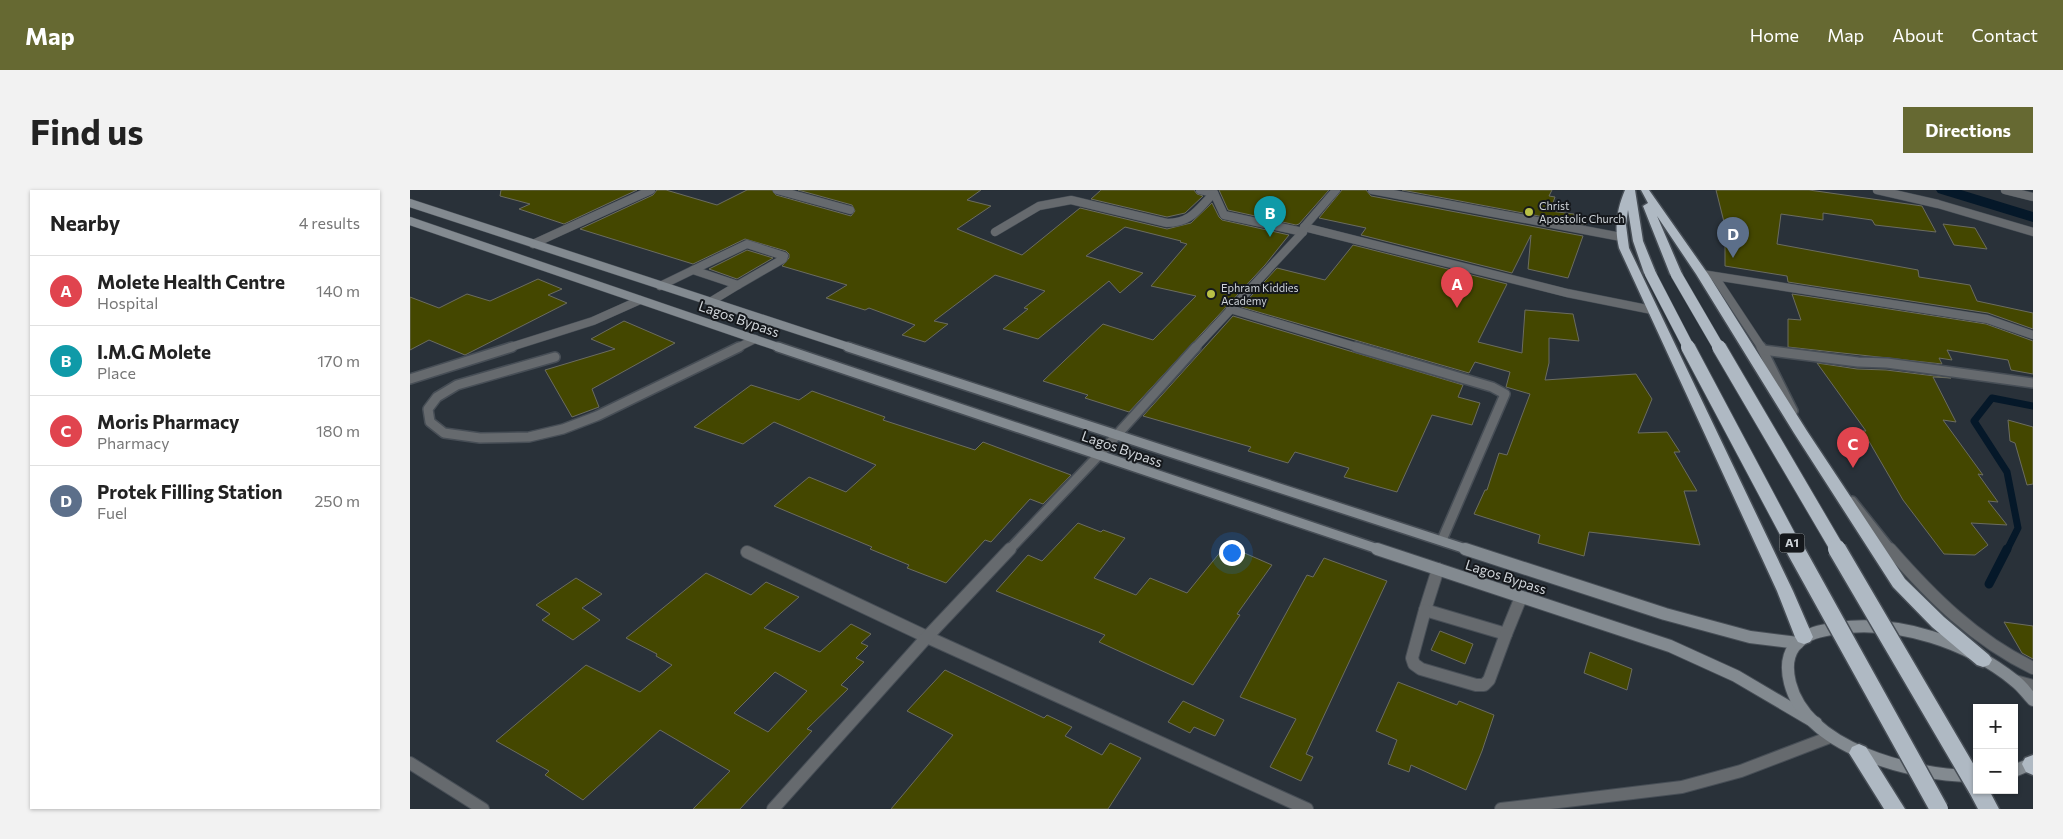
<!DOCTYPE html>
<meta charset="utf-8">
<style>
body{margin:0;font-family:Commissioner,sans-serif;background:#f2f2f2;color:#222}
.controls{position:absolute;right:15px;bottom:15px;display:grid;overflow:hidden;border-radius:0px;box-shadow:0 1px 4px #0004}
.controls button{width:45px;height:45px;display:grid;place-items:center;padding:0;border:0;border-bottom:1px solid #e0e0e0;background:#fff;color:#222;font:25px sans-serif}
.you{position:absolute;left:821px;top:362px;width:18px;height:18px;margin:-12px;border:4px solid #fff;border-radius:50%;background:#1a73e8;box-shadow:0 0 0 8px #1a73e833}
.badge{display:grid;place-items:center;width:32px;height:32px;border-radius:50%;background:#666932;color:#fff;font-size:16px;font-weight:700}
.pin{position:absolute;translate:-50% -41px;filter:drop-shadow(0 1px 2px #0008)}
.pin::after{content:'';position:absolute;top:26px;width:18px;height:15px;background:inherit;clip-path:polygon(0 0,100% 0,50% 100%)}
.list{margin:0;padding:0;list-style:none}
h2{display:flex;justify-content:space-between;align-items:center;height:65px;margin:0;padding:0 20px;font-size:21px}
h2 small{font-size:16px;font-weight:400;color:#767676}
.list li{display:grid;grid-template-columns:32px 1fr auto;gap:15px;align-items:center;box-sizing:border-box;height:70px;padding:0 20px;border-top:1px solid #e0e0e0}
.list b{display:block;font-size:19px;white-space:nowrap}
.list p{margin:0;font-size:16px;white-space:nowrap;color:#767676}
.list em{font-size:16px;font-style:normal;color:#767676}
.map{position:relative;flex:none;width:1623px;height:619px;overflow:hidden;border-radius:0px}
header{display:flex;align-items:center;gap:30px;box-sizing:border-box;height:70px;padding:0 25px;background:#666932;color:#fff}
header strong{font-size:24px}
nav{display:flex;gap:28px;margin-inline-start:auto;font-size:18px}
.intro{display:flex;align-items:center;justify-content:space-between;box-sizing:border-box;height:120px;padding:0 30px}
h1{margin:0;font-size:35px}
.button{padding:12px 22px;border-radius:0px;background:#666932;color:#fff;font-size:18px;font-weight:700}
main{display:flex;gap:30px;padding:0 30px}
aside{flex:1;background:#fff;border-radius:0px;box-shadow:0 1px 4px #0004}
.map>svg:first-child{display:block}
</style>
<header>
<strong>Map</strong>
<nav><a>Home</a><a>Map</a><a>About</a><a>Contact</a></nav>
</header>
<div class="intro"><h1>Find us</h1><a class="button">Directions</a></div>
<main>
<aside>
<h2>Nearby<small>4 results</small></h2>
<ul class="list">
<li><span class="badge" style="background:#e0444e">A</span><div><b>Molete Health Centre</b><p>Hospital</p></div><em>140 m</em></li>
<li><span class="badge" style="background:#0f9aa8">B</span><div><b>I.M.G Molete</b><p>Place</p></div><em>170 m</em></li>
<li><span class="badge" style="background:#e0444e">C</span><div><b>Moris Pharmacy</b><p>Pharmacy</p></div><em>180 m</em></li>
<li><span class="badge" style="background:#5c6f8a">D</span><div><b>Protek Filling Station</b><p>Fuel</p></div><em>250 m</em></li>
</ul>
</aside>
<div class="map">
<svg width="1623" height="619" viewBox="0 0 1623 619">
<rect width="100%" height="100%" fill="#293139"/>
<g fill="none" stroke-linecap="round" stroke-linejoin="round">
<!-- stream-far1 -->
<path stroke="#051829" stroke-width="7" d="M 1597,360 L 1608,338 L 1597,282 L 1564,231 L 1582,208 L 1623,216"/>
<!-- stream -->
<path stroke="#051829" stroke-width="9" d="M 1579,394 L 1597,359"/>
<!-- canal -->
<path fill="#051829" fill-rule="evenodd" d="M 1526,0 L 1551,0 L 1623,22 L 1623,32 L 1528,3 Z"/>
</g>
<!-- building -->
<g fill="#444700" stroke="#6b6c60" fill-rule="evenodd">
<path d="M 91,0 L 227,0 L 154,34 L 109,19 L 120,14 L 90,6 Z"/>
<path d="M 247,0 L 256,0 L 307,15 L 337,0 L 362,0 L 366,5 L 441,26 L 445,21 L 442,15 L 388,0 L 571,0 L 557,10 L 581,16 L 547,39 L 612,65 L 670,18 L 757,39 L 781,33 L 802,13 L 809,27 L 812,30 L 879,45 L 855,75 L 719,222 L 675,208 L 678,205 L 633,191 L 693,134 L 743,150 L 786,106 L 741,96 L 777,54 L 770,52 L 771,51 L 715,37 L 676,66 L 733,83 L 710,103 L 699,91 L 628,149 L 593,139 L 618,119 L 614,118 L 635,101 L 585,85 L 524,131 L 538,134 L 515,152 L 492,145 L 505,135 L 459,118 L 455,120 L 416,108 L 437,95 L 372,76 L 379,68 L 379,64 L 376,61 L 335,49 L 283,74 L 170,39 L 243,5 Z"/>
<path d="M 691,0 L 784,0 L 787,4 L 793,6 L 775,23 L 757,27 L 681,9 Z"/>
<path d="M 809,0 L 919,0 L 889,34 L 886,35 L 818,20 Z"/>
<path d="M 932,0 L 956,0 L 961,6 L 1173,46 L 1158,88 L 1118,79 L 1121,45 L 1102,83 L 951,45 L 956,38 L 909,28 Z"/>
<path d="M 992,0 L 1142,0 L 1139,6 L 1145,7 L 1140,21 L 1164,24 L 1164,29 L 1178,30 L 1176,35 Z"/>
<path d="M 1306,0 L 1399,0 L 1512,16 L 1526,42 L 1465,35 L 1462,30 L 1413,23 L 1413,30 L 1371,24 L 1367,54 L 1508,80 L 1509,87 L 1560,95 L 1567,111 L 1623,123 L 1623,139 L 1578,123 L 1378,92 L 1377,86 L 1315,76 L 1315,36 Z"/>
<path d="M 1533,34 L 1565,38 L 1577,59 L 1544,55 Z"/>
<path d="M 943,55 L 1097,94 L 1068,152 L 1112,163 L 1115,120 L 1163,124 L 1169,151 L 1139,148 L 1139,173 L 1135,190 L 1226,184 L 1242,209 L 1228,243 L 1257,242 L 1270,262 L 1264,262 L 1287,301 L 1274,301 L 1290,355 L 1179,342 L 1174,366 L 1128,353 L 1130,345 L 1064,324 L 1075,300 L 1077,300 L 1089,263 L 1097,265 L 1120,204 L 1096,197 L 1100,182 L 1065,172 L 1059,183 L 831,117 L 867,78 L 915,90 Z"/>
<path d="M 337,60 L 363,68 L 327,89 L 299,79 Z"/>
<path d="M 128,89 L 152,99 L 138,105 L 157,113 L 55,165 L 19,150 L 0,160 L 0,107 L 29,118 L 57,104 L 80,111 Z"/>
<path d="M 1382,104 L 1576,134 L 1623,151 L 1623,184 L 1601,180 L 1598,170 L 1537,160 L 1542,170 L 1529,168 L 1532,174 L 1378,157 L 1378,129 L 1391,130 Z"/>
<path d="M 823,126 L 1053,195 L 1048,207 L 1070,213 L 1062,235 L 1022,225 L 987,302 L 934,287 L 939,278 L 885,262 L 878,273 L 838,261 L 841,257 L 733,226 Z"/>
<path d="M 214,131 L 265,153 L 182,199 L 189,217 L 162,227 L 135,180 L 205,159 L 181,149 Z"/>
<path d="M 1407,173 L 1447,179 L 1476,180 L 1541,188 L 1523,187 L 1546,232 L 1533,230 L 1573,285 L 1568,284 L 1588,312 L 1578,311 L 1597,335 L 1561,333 L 1578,355 L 1565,365 L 1534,364 L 1493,310 L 1453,241 L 1456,241 Z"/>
<path d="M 341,195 L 389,210 L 402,201 L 475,227 L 473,230 L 565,260 L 573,252 L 661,285 L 633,314 L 620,309 L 581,352 L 575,350 L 536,393 L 497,378 L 499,375 L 460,359 L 462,357 L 364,316 L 399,287 L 436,302 L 466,275 L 364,232 L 333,254 L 284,237 Z"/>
<path d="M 1598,230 L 1623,237 L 1623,294 L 1617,295 L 1605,253 L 1600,251 Z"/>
<path d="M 668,333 L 691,342 L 693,340 L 715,348 L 684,388 L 726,405 L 740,388 L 777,403 L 816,355 L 862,375 L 827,424 L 830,425 L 783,495 L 689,452 L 695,445 L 586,401 L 618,365 L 632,371 Z"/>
<path d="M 914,368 L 977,391 L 896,564 L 903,567 L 891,591 L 860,577 L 886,529 L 830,507 L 897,385 L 903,387 Z"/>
<path d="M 296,383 L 341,405 L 356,392 L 389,407 L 354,438 L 410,462 L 441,434 L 461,444 L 451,453 L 458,456 L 446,468 L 454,472 L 431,495 L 438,499 L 397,539 L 402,541 L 330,619 L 283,619 L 320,581 L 250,540 L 173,610 L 135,585 L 139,581 L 86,551 L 176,475 L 230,502 L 262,475 L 246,466 L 247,464 L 216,448 ZM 365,482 L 397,501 L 358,542 L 324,523 Z"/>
<path d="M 166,388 L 192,404 L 172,418 L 190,430 L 163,450 L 132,430 L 140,424 L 126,415 Z"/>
<path d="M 1594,432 L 1623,436 L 1623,469 L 1612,463 Z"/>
<path d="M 1030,441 L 1063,454 L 1055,474 L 1021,460 Z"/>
<path d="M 1180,462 L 1222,479 L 1217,500 L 1174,483 Z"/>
<path d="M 535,480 L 634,528 L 637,525 L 662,537 L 655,546 L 692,565 L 700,553 L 731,568 L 698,619 L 481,619 L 543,545 L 497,521 Z"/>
<path d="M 988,492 L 1047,515 L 1049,511 L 1084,525 L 1072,561 L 1056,600 L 1001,575 L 999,582 L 978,574 L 987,550 L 966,541 Z"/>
<path d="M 773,511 L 814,530 L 805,546 L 784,537 L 780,543 L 758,532 Z"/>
</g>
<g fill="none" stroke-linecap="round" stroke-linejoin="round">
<!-- lane-far2 casing -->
<g stroke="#474e56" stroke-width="9">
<g id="lane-far2">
<path d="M 283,80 L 337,54 L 374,66 L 373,69 L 328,95"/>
<path d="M 250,96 L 283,80 L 328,95 L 300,112"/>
<path d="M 327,158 L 345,149"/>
</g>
</g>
<!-- lane-far1 casing -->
<g stroke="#474e56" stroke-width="12">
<path id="lane-far1" d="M 145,167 L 47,195 L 27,207 L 18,219 L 20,232 L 34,243 L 70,248 L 119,247 L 153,239 L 187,226 L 329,157"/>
</g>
<!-- lane casing -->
<g stroke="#474e56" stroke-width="14">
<g id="lane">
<path d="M 1028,379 L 1015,420 L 1096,444 L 1111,407"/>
<path d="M 1015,420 L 1002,468 L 1004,474 L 1011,479 L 1066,495 L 1074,495 L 1079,490 L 1096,444"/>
<path d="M 517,447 L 897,619"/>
<path d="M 1091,619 L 1272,597 L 1331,581 L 1420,547"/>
</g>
</g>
<!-- street-far2 casing -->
<g stroke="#474e56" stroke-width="9">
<g id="street-far2">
<path d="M 367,0 L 440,20"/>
<path d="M 790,0 L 804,3 L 814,25 L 893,42"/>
<path d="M 962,0 L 1211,47"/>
<path d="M 1467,0 L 1528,14 L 1623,42"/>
<path d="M 1595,0 L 1623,7"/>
<path d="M 894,37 L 1157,103 L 1242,120"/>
<path d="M 585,42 L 629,16 L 661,10 L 757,33 C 781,33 788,19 804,3"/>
<path d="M 123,54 L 241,0"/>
<path d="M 1292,84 L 1577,129 L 1623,145"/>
<path d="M 1305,87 L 1352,158"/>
<path d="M 820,119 L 950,158"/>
<path d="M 98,158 L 183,131 L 230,110"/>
<path d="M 785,158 L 893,42 L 894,37 L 926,0"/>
</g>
</g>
<!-- street-far1 casing -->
<g stroke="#474e56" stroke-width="12">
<g id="street-far1">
<path d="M 946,157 L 1082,197 L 1095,204 L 1032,350"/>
<path d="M 1351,157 L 1383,221"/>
<path d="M 1353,160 L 1448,172 L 1477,173 L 1623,193"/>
<path d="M 0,189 L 102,157"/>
<path d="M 1442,311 L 1481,360"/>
<path d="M 599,360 L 688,266 L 786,157"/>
</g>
</g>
<!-- street casing -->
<g stroke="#474e56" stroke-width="14">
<g id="street">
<path d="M 1480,359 C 1522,407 1565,450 1623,478"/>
<path d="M 337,362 L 517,447"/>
<path d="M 1605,491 L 1623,496"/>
<path d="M 0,573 L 73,619"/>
<path d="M 363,619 L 517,447 L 600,359"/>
</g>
</g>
<!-- secondary-far2 casing -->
<g stroke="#474e56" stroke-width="9">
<g id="secondary-far2">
<path d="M 0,13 L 442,158"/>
<path d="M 0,31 L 371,158"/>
</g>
</g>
<!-- secondary-far1 casing -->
<g stroke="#474e56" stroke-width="12">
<g id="secondary-far1">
<path d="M 368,157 L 971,360"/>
<path d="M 438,157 L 1059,360"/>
</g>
</g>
<!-- secondary casing -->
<g stroke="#474e56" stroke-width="14">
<g id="secondary">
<path d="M 967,359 L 1260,456 L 1326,486 L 1406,533"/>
<path d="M 1055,359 L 1255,424 L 1340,447 L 1388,453"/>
<path d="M 1604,581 L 1623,573"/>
<path d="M 1561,586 C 1502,585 1397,559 1380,493 C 1377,481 1376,468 1384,457 C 1394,443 1413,440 1428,438 C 1489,430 1557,452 1605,491 C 1612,496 1617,504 1623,510"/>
</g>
</g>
<!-- highway casing -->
<g stroke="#474e56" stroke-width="3">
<g id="highway">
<path d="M 1215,0 L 1225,0 L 1233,51 L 1246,83 L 1244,85 L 1236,85 L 1234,83 L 1223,51 L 1218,20 L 1216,35 L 1219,58 L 1383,401 L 1403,447 L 1400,452 L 1394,454 L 1388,452 L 1385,447 L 1367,401 L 1209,58 C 1204,37 1207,19 1215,0 Z"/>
<path d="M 1231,0 L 1239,0 L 1298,84 L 1397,241 L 1495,389 L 1534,427 L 1579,465 L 1582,470 L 1579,475 L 1573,477 L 1567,475 L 1522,437 L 1483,397 L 1384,243 L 1286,84 L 1247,26 L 1272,84 L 1266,87 L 1260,84 L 1233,16 L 1238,13 Z"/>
<path d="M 1449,554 L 1456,557 L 1495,619 L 1474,619 L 1439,563 L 1442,557 Z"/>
<path d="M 1623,565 L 1623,585 L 1616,582 L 1612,574 L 1615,568 Z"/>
<path d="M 1567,591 L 1567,600 L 1579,600 L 1589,619 L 1568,619 L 1558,600 L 1561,593 Z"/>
</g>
</g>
<!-- lane-far2 -->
<use href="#lane-far2" stroke="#666a6e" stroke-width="8"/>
<!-- lane-far1 -->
<use href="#lane-far1" stroke="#666a6e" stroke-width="9"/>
<!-- lane -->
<use href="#lane" stroke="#666a6e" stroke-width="12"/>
<!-- street-far2 -->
<use href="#street-far2" stroke="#666a6e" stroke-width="8"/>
<!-- street-far1 -->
<use href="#street-far1" stroke="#666a6e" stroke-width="9"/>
<!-- street -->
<use href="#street" stroke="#666a6e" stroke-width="12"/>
<!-- secondary-far2 -->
<use href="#secondary-far2" stroke="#838a90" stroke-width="8"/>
<!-- secondary-far1 -->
<use href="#secondary-far1" stroke="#838a90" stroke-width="9"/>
<!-- secondary -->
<use href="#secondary" stroke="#838a90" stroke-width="12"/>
<!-- highway -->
<use href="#highway" fill="#afb9c3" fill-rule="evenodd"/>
<!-- highway-bridge-far2 casing -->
<g stroke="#474e56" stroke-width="12" stroke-linecap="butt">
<g id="highway-bridge-far2">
<path d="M 1240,83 L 1279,158"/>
<path d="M 1266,84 L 1309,158"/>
</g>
</g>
<!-- highway-bridge-far1 casing -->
<g stroke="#474e56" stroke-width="16" stroke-linecap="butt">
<g id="highway-bridge-far1">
<path d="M 1278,157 L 1386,360"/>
<path d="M 1309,157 L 1428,360"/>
</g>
</g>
<!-- highway-bridge casing -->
<g stroke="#474e56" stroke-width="21" stroke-linecap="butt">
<g id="highway-bridge">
<path d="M 1385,359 L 1529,619"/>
<path d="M 1427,359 L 1567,598"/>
</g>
</g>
<!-- highway-bridge-far2 -->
<use href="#highway-bridge-far2" stroke="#afb9c3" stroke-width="11"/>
<!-- highway-bridge-far1 -->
<use href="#highway-bridge-far1" stroke="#afb9c3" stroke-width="14"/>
<!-- highway-bridge -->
<use href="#highway-bridge" stroke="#afb9c3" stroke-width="18"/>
</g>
<!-- markers -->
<g fill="#b9c046" stroke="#15181c" stroke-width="2">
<circle cx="1119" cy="22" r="5"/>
<circle cx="801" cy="104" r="5"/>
</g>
<g text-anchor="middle" stroke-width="4" stroke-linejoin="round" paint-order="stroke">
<!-- far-poi labels -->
<g font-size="11" fill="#cfd4d9" stroke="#15181c" text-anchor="start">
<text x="1129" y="20">Christ<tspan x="1129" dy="13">Apostolic Church</tspan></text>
<text x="811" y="102">Ephram Kiddies<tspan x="811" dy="13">Academy</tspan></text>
</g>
<!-- shield labels -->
<rect fill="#15181c" stroke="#979ca0" stroke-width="1" x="1369.5" y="343.5" width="25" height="19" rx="4"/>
<g font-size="12" font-weight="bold" fill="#cfd4d9">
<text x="1382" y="357">A1</text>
</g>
<!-- street labels -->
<g font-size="14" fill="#cfd4d9" stroke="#15181c">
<text transform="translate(329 129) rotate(19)" y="5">Lagos Bypass</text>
<text transform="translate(712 259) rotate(19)" y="5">Lagos Bypass</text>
<text transform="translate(1096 387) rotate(18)" y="5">Lagos Bypass</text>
</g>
</g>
</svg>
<div class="controls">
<button>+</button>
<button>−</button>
</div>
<div class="you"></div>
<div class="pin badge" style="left:1047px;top:118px;background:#e0444e">A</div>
<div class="pin badge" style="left:860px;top:47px;background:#0f9aa8">B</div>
<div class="pin badge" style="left:1443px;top:278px;background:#e0444e">C</div>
<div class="pin badge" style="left:1323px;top:68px;background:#5c6f8a">D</div>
</div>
</main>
